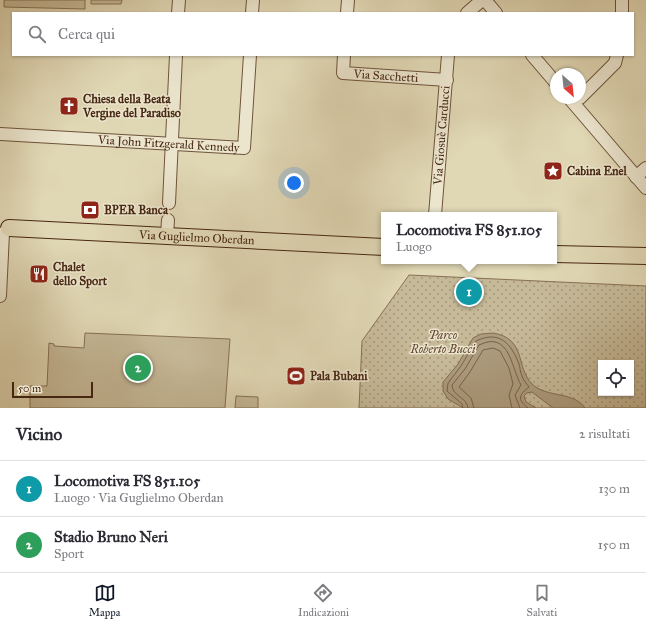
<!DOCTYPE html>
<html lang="it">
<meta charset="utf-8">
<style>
body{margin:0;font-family:"IM FELL Great Primer",serif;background:#f2f2f3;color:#2b2b33}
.controls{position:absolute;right:12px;bottom:12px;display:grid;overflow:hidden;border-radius:0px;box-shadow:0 1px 3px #0004}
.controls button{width:36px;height:36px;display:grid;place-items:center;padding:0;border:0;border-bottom:1px solid #e1e1e2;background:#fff;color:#2b2b33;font:20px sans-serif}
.compass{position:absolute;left:550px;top:68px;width:36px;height:36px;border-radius:50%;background:#fff;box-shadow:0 1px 3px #0004;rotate:153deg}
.scale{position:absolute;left:12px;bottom:10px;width:81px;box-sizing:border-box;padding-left:4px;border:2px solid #482712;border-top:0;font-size:11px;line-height:14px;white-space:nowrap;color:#482712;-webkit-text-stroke:3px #ebe5ce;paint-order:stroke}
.you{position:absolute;left:294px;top:183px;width:14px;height:14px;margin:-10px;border:3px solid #fff;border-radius:50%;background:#1a73e8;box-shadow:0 0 0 6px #1a73e833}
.badge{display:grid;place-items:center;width:26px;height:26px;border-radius:50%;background:#111827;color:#fff;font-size:13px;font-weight:700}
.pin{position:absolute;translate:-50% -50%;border:2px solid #fff;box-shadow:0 1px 4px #0006}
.popup{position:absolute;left:381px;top:212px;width:176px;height:52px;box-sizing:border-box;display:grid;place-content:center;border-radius:0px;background:#fff;filter:drop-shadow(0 1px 3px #0005);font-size:13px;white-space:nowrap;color:#7c7c81}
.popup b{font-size:15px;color:#2b2b33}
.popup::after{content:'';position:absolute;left:50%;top:100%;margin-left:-8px;border:8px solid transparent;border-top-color:#fff}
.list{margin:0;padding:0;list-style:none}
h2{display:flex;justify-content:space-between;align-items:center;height:52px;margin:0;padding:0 16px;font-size:17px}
h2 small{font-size:13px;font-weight:400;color:#7c7c81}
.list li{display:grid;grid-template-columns:26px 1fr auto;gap:12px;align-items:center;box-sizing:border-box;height:56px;padding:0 16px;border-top:1px solid #e1e1e2}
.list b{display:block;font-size:15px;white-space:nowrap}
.list p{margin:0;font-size:13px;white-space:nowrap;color:#7c7c81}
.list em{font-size:13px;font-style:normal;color:#7c7c81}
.icon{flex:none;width:22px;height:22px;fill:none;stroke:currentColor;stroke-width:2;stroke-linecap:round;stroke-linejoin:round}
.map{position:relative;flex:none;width:646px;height:408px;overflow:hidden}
.search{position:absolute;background:#fff;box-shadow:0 1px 3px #0004;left:12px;right:12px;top:12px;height:44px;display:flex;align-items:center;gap:10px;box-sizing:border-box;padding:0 14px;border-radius:0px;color:#7c7c81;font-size:15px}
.sheet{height:164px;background:#fff}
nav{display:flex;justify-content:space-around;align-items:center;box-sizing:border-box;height:56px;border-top:1px solid #e1e1e2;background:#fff;font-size:11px;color:#7c7c81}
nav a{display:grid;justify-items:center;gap:2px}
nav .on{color:#111827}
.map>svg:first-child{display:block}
</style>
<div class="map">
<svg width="646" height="408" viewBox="0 0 646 408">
<defs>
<pattern id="park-dots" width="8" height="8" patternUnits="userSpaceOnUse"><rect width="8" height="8" fill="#c6b998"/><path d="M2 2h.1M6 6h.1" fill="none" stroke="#a3967b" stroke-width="1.8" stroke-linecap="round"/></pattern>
</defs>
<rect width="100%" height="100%" fill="#e0d7b4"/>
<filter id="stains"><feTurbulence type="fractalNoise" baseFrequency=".005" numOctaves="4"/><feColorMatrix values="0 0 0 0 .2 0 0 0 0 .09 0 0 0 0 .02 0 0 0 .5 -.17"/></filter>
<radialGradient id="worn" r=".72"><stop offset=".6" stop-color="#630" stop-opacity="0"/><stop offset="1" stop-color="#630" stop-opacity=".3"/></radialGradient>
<!-- park -->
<path fill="url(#park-dots)" stroke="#877055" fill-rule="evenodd" d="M 409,275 L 646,286 L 646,408 L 359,408 L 362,341 ZM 601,363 L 631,363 L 631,393 L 601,393 Z"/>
<!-- pitch -->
<g fill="#c6b998" stroke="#877055">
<path d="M 4,0 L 85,0 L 85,9 L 4,7 Z"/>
<path d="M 91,0 L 122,0 L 121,4 L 91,4 Z"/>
<path d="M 85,333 L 230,339 L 225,408 L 30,408 L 30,386 L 47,386 L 49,343 L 54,344 L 54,346 L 84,348 Z"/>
<path d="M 236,396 L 258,397 L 258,408 L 235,408 Z"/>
</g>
<!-- water -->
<path fill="#ac9b7d" stroke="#846d52" d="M 493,333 C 527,339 515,366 532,384 C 546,398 574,391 585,408 L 553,408 L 532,392 L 527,393 L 524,396 L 526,402 L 536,408 L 463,408 L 448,399 L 443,391 L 443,382 L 458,364 L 473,338 L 481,334 Z"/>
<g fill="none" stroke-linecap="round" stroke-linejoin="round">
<!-- shore -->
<g stroke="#7a6148" stroke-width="1">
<path d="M 463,408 L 462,404 L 447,391 L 448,383 L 461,366 L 476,341 C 499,330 511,343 519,364 C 520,367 520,372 522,376 C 523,380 526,383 529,387 C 520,394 516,399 528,408"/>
<path d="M 468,408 C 467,397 452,396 452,385 L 465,369 L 479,345 C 510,330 511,368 521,385 L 515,395 L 520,408"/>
<path d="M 474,408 L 471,398 L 459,387 L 470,372 L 483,350 L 493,348 L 500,351 L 509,368 L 513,384 L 509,395 L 512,408"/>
</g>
<!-- minor casing -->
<g stroke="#6e533a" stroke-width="14">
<g id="minor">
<path d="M 485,0 L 496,13"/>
<path d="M 178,13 L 179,0"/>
<path d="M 252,13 L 253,0"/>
<path d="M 347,13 L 348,0"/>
<path d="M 467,13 L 482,0"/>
<path d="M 622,13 L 622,0"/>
<path id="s1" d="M 344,55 L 343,73 L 447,80"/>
<path d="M 532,55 L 556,83"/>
<path d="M 569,98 L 646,188"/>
<path d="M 580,98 L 615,63 L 617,55"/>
<path id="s2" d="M 0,134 L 244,148 L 250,55"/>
<path d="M 636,177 L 646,168"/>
<path d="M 169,203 L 176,55"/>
<path id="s3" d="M 435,215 L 448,55"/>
<path d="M 167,235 L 168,220"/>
<path d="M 0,296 L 3,233"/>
</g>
</g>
<!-- major casing -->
<g stroke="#482712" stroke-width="18">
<g id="major">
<path id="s4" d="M 9,228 L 384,247"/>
<path d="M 554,254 L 646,256"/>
</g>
</g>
<!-- minor -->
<use href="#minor" stroke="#ebe5ce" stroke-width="12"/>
<!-- major -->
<use href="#major" stroke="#e0d7b4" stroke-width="16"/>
</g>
<!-- icons -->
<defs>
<g id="church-square" transform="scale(1)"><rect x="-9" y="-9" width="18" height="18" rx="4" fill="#8f2418" stroke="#ebe5ce"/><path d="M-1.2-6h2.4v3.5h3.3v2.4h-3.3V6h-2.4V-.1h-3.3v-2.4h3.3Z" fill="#fff"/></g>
<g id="sight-square" transform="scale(1)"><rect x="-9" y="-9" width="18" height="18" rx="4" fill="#8f2418" stroke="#ebe5ce"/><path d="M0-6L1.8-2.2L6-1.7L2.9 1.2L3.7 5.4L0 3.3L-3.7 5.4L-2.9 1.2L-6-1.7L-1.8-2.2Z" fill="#fff"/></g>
<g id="bank-square" transform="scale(1)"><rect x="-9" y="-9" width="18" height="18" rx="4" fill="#8f2418" stroke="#ebe5ce"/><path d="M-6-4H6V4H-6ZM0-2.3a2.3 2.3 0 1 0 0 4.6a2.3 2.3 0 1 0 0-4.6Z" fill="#fff"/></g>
<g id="restaurant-square" transform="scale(1)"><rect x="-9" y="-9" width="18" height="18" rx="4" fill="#8f2418" stroke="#ebe5ce"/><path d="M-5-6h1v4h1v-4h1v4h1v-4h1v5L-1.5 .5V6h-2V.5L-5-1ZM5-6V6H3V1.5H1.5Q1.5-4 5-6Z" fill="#fff"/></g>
<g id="stadium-square" transform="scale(1)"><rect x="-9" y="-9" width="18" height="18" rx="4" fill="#8f2418" stroke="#ebe5ce"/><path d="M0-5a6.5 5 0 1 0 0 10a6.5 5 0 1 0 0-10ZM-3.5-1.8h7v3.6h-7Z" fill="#fff"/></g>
</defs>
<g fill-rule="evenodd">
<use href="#church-square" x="69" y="106"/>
<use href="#sight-square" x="553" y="171"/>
<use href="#bank-square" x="90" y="210"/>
<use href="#restaurant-square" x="39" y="274"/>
<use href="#stadium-square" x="296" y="376"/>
</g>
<g text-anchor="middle" stroke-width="3" stroke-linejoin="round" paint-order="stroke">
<!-- street labels -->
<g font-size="12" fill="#482712" stroke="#ebe5ce">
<text dy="4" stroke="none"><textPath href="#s1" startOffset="61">Via Sacchetti</textPath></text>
<text dy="4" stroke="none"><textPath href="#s3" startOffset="80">Via Giosuè Carducci</textPath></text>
<text dy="4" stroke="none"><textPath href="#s2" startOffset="169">Via John Fitzgerald Kennedy</textPath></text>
<text dy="4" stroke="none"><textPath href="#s4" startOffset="188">Via Guglielmo Oberdan</textPath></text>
</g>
<!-- poi labels -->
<g font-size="12" font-weight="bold" fill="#482712" stroke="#ebe5ce" text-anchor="start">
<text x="83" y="103">Chiesa della Beata<tspan x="83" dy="14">Vergine del Paradiso</tspan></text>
<text x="567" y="175">Cabina Enel</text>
<text x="104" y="214">BPER Banca</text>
<text x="53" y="271">Chalet<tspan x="53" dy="14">dello Sport</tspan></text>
<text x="310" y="380">Pala Bubani</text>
</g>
<!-- park labels -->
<g font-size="12" font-style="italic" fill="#61442d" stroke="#ebe5ce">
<text x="443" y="339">Parco<tspan x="443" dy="14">Roberto Bucci</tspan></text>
</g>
</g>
<rect width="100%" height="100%" filter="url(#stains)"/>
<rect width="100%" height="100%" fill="url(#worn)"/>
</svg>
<div class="controls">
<button><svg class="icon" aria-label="locate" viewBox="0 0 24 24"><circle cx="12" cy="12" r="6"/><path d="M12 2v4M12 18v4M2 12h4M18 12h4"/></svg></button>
</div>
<svg class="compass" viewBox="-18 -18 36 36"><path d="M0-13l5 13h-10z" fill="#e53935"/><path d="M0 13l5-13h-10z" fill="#7c7c81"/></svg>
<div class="scale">50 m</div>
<div class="you"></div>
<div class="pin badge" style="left:469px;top:292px;background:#0f9aa8">1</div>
<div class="popup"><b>Locomotiva FS 851.105</b>Luogo</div>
<div class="pin badge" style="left:138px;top:368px;background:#2e9e5b">2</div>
<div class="search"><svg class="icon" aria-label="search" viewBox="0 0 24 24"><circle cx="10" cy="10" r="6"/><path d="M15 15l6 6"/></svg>Cerca qui</div>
</div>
<section class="sheet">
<h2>Vicino<small>2 risultati</small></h2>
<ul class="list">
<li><span class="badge" style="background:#0f9aa8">1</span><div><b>Locomotiva FS 851.105</b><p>Luogo · Via Guglielmo Oberdan</p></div><em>130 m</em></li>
<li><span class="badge" style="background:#2e9e5b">2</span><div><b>Stadio Bruno Neri</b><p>Sport</p></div><em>150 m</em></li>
</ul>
</section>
<nav>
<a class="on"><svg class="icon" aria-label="map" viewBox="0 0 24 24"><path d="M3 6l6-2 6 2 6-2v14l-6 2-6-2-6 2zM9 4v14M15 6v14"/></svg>Mappa</a>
<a><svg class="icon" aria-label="directions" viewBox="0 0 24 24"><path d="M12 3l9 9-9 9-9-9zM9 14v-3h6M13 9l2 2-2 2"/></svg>Indicazioni</a>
<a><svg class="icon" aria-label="saved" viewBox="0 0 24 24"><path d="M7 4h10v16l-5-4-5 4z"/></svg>Salvati</a>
</nav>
